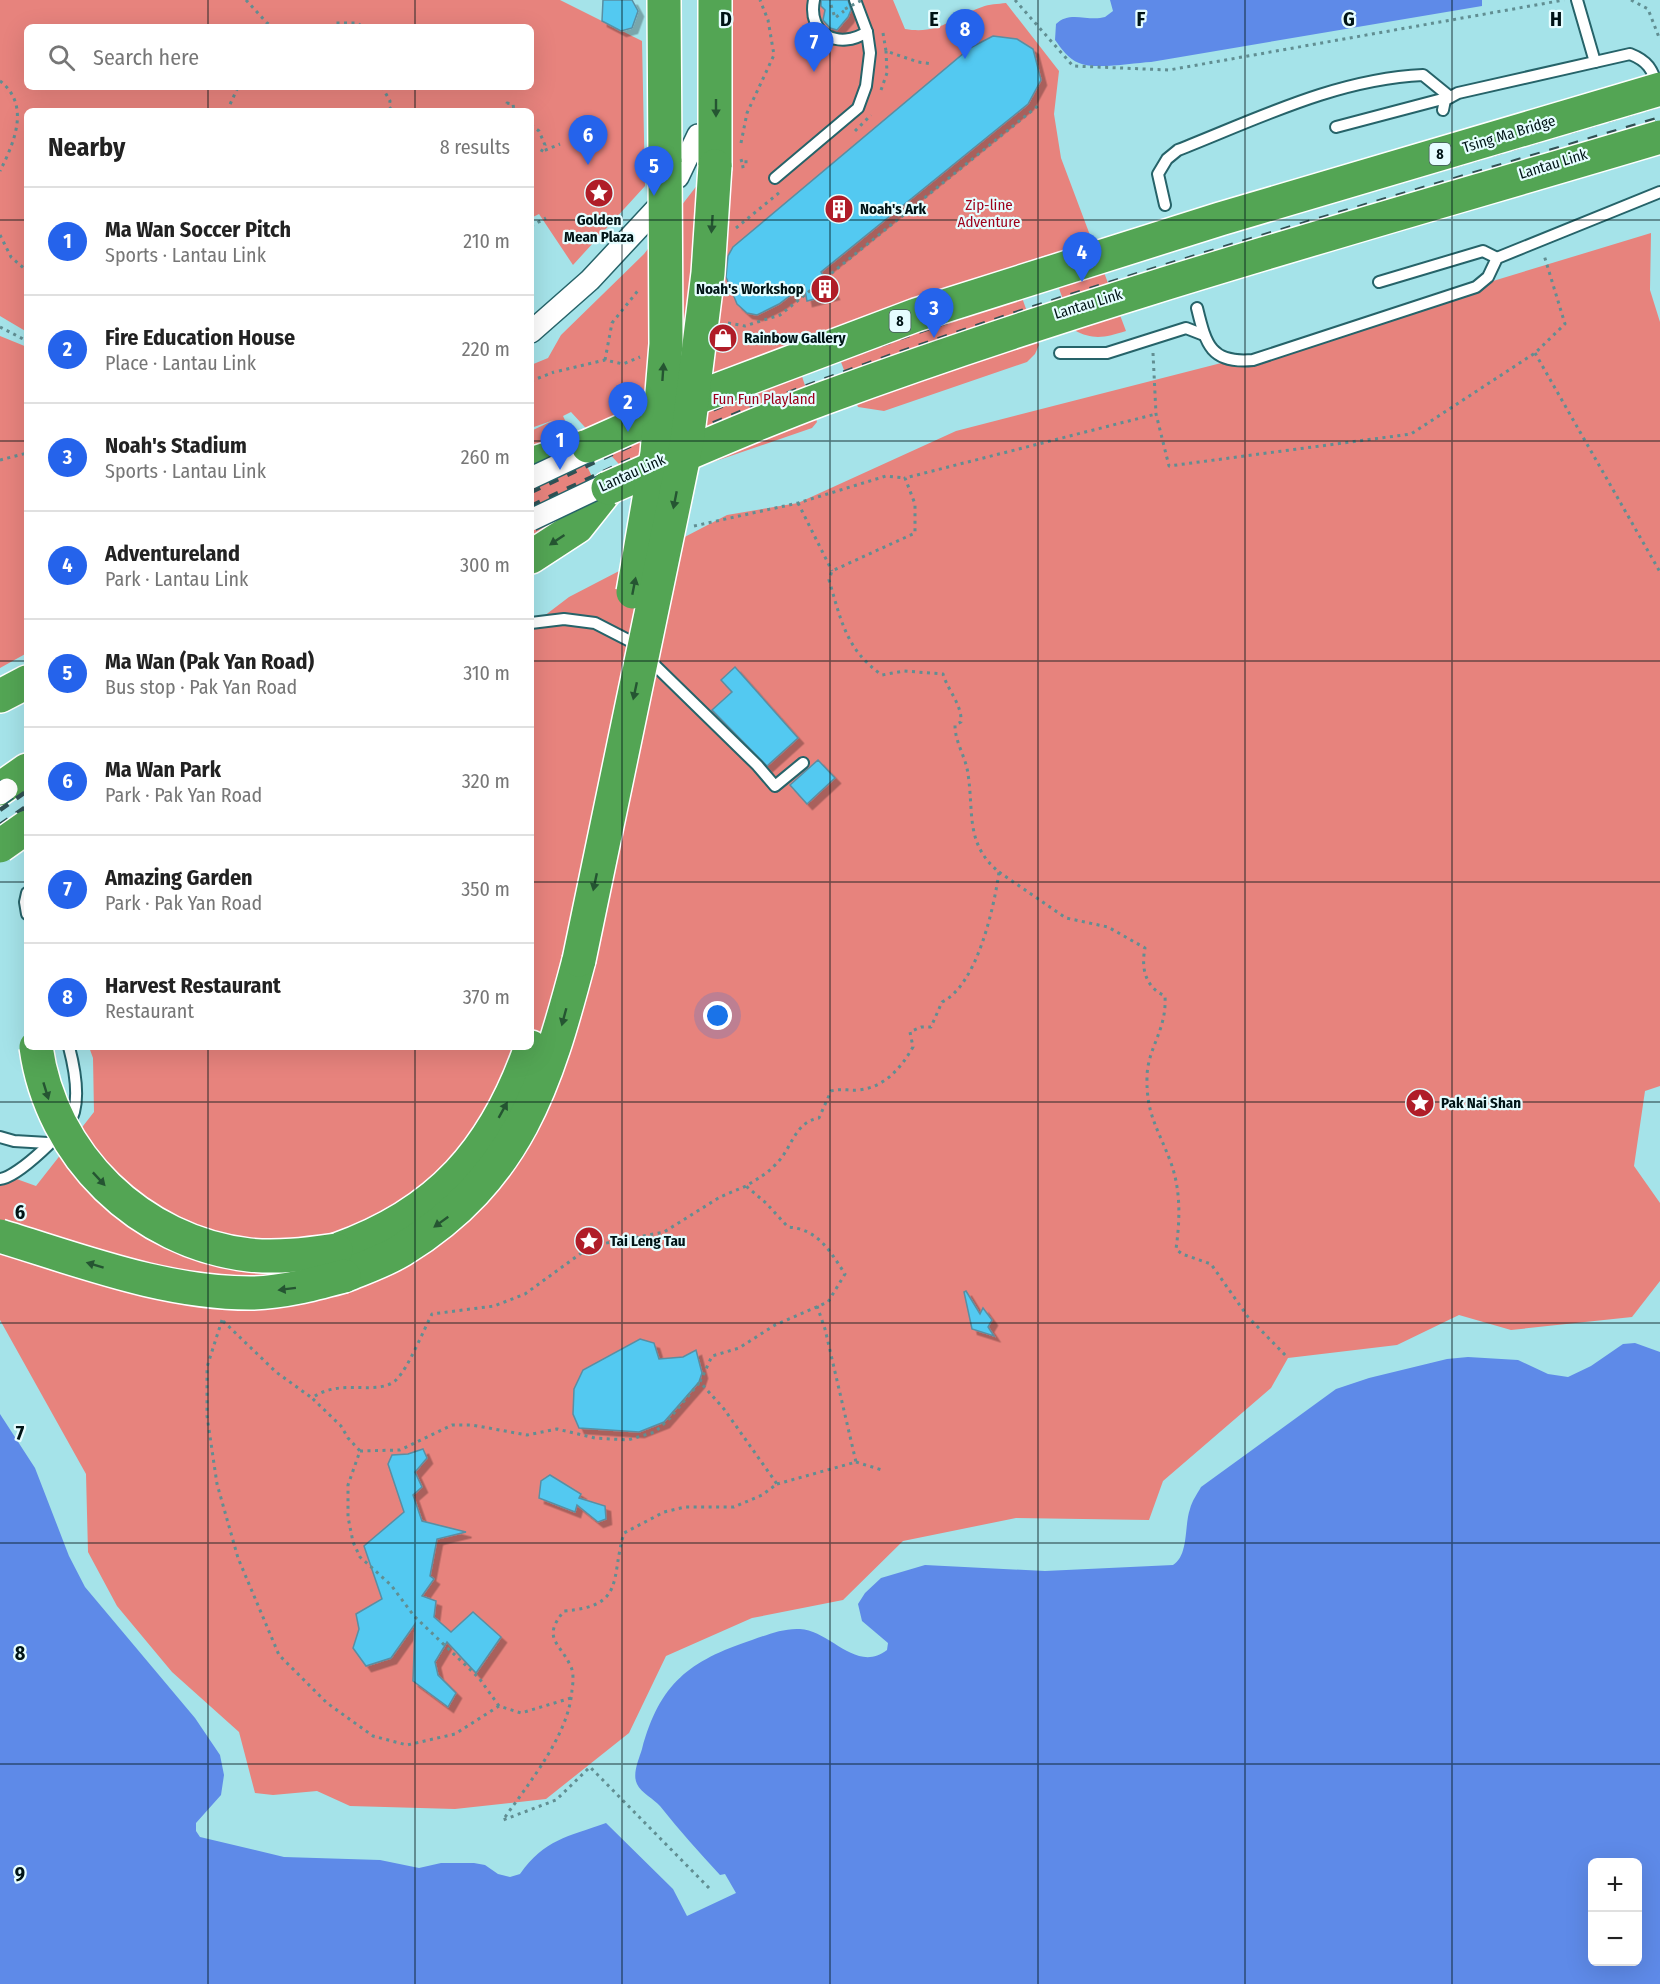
<!DOCTYPE html>
<meta charset="utf-8">
<style>
body{margin:0;font-family:"Fira Sans Condensed",sans-serif;background:#f2f2f2;color:#222}
.controls{position:absolute;right:18px;bottom:18px;display:grid;overflow:hidden;border-radius:9px;box-shadow:0 6px 24px #0002}
.controls button{width:54px;height:54px;display:grid;place-items:center;padding:0;border:0;border-bottom:2px solid #e0e0e0;background:#fff;color:#222;font:30px sans-serif}
.you{position:absolute;left:718px;top:1016px;width:21px;height:21px;margin:-15px;border:4px solid #fff;border-radius:50%;background:#1a73e8;box-shadow:0 0 0 9px #1a73e833}
.badge{display:grid;place-items:center;width:39px;height:39px;border-radius:50%;background:#2563eb;color:#fff;font-size:20px;font-weight:700}
.pin{position:absolute;translate:-50% -50px;filter:drop-shadow(0 2px 3px #0008)}
.pin::after{content:'';position:absolute;top:32px;width:21px;height:18px;background:inherit;clip-path:polygon(0 0,100% 0,50% 100%)}
.list{margin:0;padding:0;list-style:none}
h2{display:flex;justify-content:space-between;align-items:center;height:78px;margin:0;padding:0 24px;font-size:26px}
h2 small{font-size:20px;font-weight:400;color:#767676}
.list li{display:grid;grid-template-columns:39px 1fr auto;gap:18px;align-items:center;box-sizing:border-box;height:108px;padding:0 24px;border-top:2px solid #e0e0e0}
.list b{display:block;font-size:22px;white-space:nowrap}
.list p{margin:0;font-size:20px;white-space:nowrap;color:#767676}
.list em{font-size:20px;font-style:normal;color:#767676}
.icon{flex:none;width:33px;height:33px;fill:none;stroke:currentColor;stroke-width:2;stroke-linecap:round;stroke-linejoin:round}
.map{position:relative;flex:none;width:1660px;height:1984px;overflow:hidden}
.search{position:absolute;background:#fff;box-shadow:0 6px 24px #0002;left:24px;top:24px;width:510px;height:66px;display:flex;align-items:center;gap:15px;box-sizing:border-box;padding:0 21px;border-radius:9px;color:#767676;font-size:22px}
.panel{position:absolute;background:#fff;box-shadow:0 6px 24px #0002;left:24px;top:108px;width:510px;height:942px;border-radius:9px}
.map>svg:first-child{display:block}
</style>
<div class="map">
<svg width="1660" height="1984" viewBox="0 0 1660 1984">
<defs>
<filter id="shadow"><feDropShadow dx="5.5" dy="5.5" stdDeviation="0" flood-color="#0004"/></filter>
</defs>
<rect width="100%" height="100%" fill="#a5e3e9"/>
<!-- green -->
<g fill="#e7837d" fill-rule="evenodd">
<path d="M 0,0 L 560,0 L 642,41 L 645,186 L 573,265 L 539,214 L 531,218 L 531,111 L 27,111 L 27,332 L 0,316 ZM 27,27 L 531,27 L 531,87 L 27,87 Z"/>
<path d="M 728,0 L 893,0 L 905,29 C 940,35 952,17 982,7 C 989,4 998,4 1006,3 L 1059,71 L 1054,114 L 1061,158 L 1126,331 C 1106,337 1094,341 1074,330 L 1047,255 L 1011,267 L 1039,345 L 1035,354 L 1027,362 L 884,411 L 858,407 L 830,333 L 791,343 L 817,422 L 812,428 L 640,487 L 571,412 L 563,416 L 608,510 L 531,547 L 531,431 L 554,420 L 531,428 L 531,365 L 548,358 L 561,335 L 644,254 L 705,175 Z"/>
<path d="M 1651,233 L 1650,290 L 1660,322 L 1660,1086 L 1645,1091 L 1634,1166 L 1660,1203 L 1660,1281 L 1632,1317 L 1511,1330 L 1459,1315 L 1397,1345 L 1288,1358 L 1271,1388 L 1163,1481 L 1149,1520 L 1016,1518 L 903,1541 L 843,1600 L 752,1618 L 666,1656 L 629,1733 L 546,1799 L 455,1809 L 350,1806 L 317,1791 L 273,1795 L 255,1793 L 239,1732 L 172,1672 L 117,1606 L 88,1552 L 86,1474 L 0,1320 L 0,1173 L 36,1186 L 94,1112 L 93,1058 L 89,1047 L 531,1047 L 531,626 L 569,597 L 727,515 L 798,503 L 956,431 L 1233,360 Z"/>
<path d="M 0,336 L 27,347 L 27,653 L 0,668 Z"/>
</g>
<!-- water -->
<g fill="#5e8ae8" fill-rule="evenodd">
<path d="M 1110,0 L 1482,0 L 1482,6 L 1151,62 C 1132,63 1095,70 1079,63 C 1068,59 1061,48 1055,40 L 1056,24 C 1070,10 1088,22 1105,17 L 1113,11 Z"/>
<path d="M 1635,1343 L 1660,1352 L 1660,1984 L 0,1984 L 0,1414 L 35,1468 L 69,1556 L 85,1587 L 195,1718 L 220,1755 L 224,1775 L 221,1795 L 196,1823 L 196,1831 L 200,1837 L 284,1857 L 380,1860 L 419,1868 L 441,1863 L 474,1863 L 485,1865 L 498,1874 L 510,1877 L 520,1874 C 545,1839 567,1837 606,1823 L 673,1889 L 687,1916 L 736,1893 L 725,1874 L 720,1875 C 699,1852 679,1830 660,1806 C 654,1799 641,1793 637,1784 C 632,1774 639,1759 642,1749 C 660,1683 689,1661 752,1640 C 767,1635 783,1628 800,1629 C 830,1630 856,1674 887,1650 L 888,1643 L 862,1621 L 858,1604 L 865,1593 L 881,1578 L 925,1565 L 1045,1571 L 1173,1565 C 1189,1555 1184,1526 1190,1509 C 1192,1501 1197,1494 1201,1487 L 1336,1389 L 1369,1378 L 1447,1359 L 1468,1357 L 1518,1360 L 1548,1374 L 1568,1377 L 1591,1366 L 1623,1344 ZM 1638,1862 L 1638,1962 L 1592,1962 L 1592,1862 Z"/>
</g>
<!-- building -->
<g fill="#52c9f1" stroke="#5a8ea2" stroke-width="1.5" filter="url(#shadow)">
<path d="M 603,0 L 632,0 L 638,11 L 632,28 L 621,31 L 602,21 Z"/>
<path d="M 821,0 L 848,0 L 851,10 L 848,17 L 837,30 L 830,28 L 823,20 L 825,10 L 821,6 Z"/>
<path d="M 993,36 L 1017,39 L 1033,49 L 1041,80 L 1028,104 L 821,272 L 834,294 L 807,301 L 804,285 L 779,304 L 757,315 L 747,313 L 737,304 L 726,277 L 728,256 L 733,247 L 970,48 Z"/>
<path d="M 735,667 L 798,738 L 767,766 L 712,710 L 732,692 L 721,680 Z"/>
<path d="M 818,760 L 835,778 L 807,804 L 790,785 Z"/>
<path d="M 966,1291 L 980,1314 L 983,1308 L 992,1320 L 988,1327 L 994,1336 L 972,1329 L 964,1292 Z"/>
<path d="M 640,1339 L 654,1343 L 659,1359 L 683,1357 L 696,1350 L 702,1373 L 699,1382 L 664,1422 L 639,1432 L 579,1428 L 573,1414 L 574,1389 L 583,1370 Z"/>
<path d="M 423,1449 L 427,1458 L 415,1472 L 422,1487 L 413,1495 L 422,1521 L 466,1532 L 437,1539 L 430,1576 L 434,1579 L 422,1596 L 436,1601 L 434,1617 L 451,1632 L 473,1612 L 501,1637 L 476,1673 L 447,1642 L 435,1662 L 438,1675 L 456,1693 L 448,1707 L 413,1681 L 415,1624 L 391,1658 L 366,1666 L 353,1648 L 359,1629 L 356,1614 L 382,1599 L 364,1546 L 404,1512 L 388,1464 L 392,1455 L 408,1454 Z"/>
<path d="M 550,1475 L 581,1494 L 579,1498 L 605,1506 L 606,1519 L 598,1522 L 577,1505 L 575,1512 L 539,1498 L 541,1481 Z"/>
</g>
<g fill="none" stroke-linecap="round" stroke-linejoin="round">
<!-- service casing -->
<g stroke="#266369" stroke-width="14">
<g id="service">
<path d="M 814,0 C 807,35 839,50 867,32"/>
<path d="M 1577,0 L 1595,62"/>
<path d="M 1443,110 L 1445,100 L 1458,93 L 1630,54 C 1648,61 1652,69 1658,87"/>
<path d="M 1336,127 L 1450,97"/>
<path d="M 775,178 L 858,108 L 866,86 L 870,53 L 867,32 L 855,0"/>
<path d="M 1165,205 L 1158,174 L 1167,159 L 1178,150 C 1257,119 1336,79 1423,75 L 1450,97"/>
<path d="M 1379,282 L 1483,251 L 1497,258"/>
<path d="M 1197,308 C 1206,345 1211,364 1253,360 L 1476,287 L 1488,277 L 1497,258 L 1660,192"/>
<path d="M 1060,353 L 1107,353 L 1186,328 L 1204,335"/>
<path d="M 531,623 L 564,619 L 595,623 L 630,641 L 757,765 L 775,786 L 803,763"/>
<path d="M 27,893 L 25,902 L 27,914"/>
<path d="M 0,1137 L 14,1141 L 48,1143"/>
<path d="M 0,1179 C 17,1178 70,1128 74,1112 C 79,1093 74,1066 69,1047"/>
</g>
</g>
<!-- minor casing -->
<g stroke="#266369" stroke-width="24">
<g id="minor">
<path d="M 678,177 L 698,135"/>
<path d="M 531,332 L 590,280 L 658,207"/>
</g>
</g>
<!-- motorway casing -->
<g stroke="#fff" stroke-width="36">
<g id="motorway">
<path d="M 664,0 L 665,162"/>
<path d="M 715,0 L 715,166"/>
<path d="M 531,464 L 588,446"/>
<path d="M 531,557 L 577,527 L 608,488"/>
<path d="M 0,696 L 27,682"/>
<path d="M 0,789 L 27,770"/>
<path d="M 336,1250 C 439,1214 495,1150 531,1047"/>
<path d="M 344,1276 C 363,1268 384,1261 402,1250 C 518,1178 546,1085 579,960"/>
</g>
</g>
<!-- path -->
<g stroke="#618e92" stroke-width="3" stroke-dasharray="3 4.5" stroke-linecap="butt">
<path d="M 246,0 L 267,23 L 274,27"/>
<path d="M 1015,0 L 1073,66 L 1169,70 L 1564,0"/>
<path d="M 1631,0 L 1648,9 L 1660,40"/>
<path d="M 831,5 L 835,18 L 844,11"/>
<path d="M 305,27 L 306,27"/>
<path d="M 333,27 L 333,23 L 358,23 L 362,27"/>
<path d="M 883,33 L 886,51 L 918,62 L 933,64"/>
<path d="M 0,81 C 31,105 14,143 0,171"/>
<path d="M 382,87 L 390,101 L 389,107 L 393,111"/>
<path d="M 881,90 L 887,73 L 886,51"/>
<path d="M 227,111 L 238,87"/>
<path d="M 507,111 L 507,103 L 513,104 L 514,111"/>
<path d="M 531,125 L 539,131 L 545,145 L 541,152 L 560,144"/>
<path d="M 855,131 L 871,115"/>
<path d="M 741,143 L 747,113 L 774,55 L 768,20 L 760,0"/>
<path d="M 740,161 L 746,159 L 746,166 L 741,167"/>
<path d="M 531,226 L 546,218"/>
<path d="M 736,228 L 780,192"/>
<path d="M 0,235 L 11,257 L 27,271"/>
<path d="M 728,323 L 745,326 L 780,315 L 1039,105"/>
<path d="M 0,327 L 27,341"/>
<path d="M 1153,353 L 1156,414 L 1169,466 L 1411,434 L 1535,353 L 1565,324 L 1544,255"/>
<path d="M 1535,353 L 1660,572"/>
<path d="M 605,360 L 612,323 L 640,288"/>
<path d="M 559,371 L 605,360 L 623,364 L 640,357"/>
<path d="M 531,381 L 554,372"/>
<path d="M 0,460 L 27,453"/>
<path d="M 798,503 L 832,571"/>
<path d="M 694,526 L 798,503 L 886,476 L 905,478"/>
<path d="M 999,872 L 1066,918 L 1108,927 L 1145,948 C 1141,968 1145,987 1165,996 C 1167,1030 1148,1047 1147,1076 C 1146,1115 1158,1128 1171,1163 C 1181,1191 1180,1220 1176,1249 L 1182,1254 L 1211,1264 L 1248,1317 L 1288,1358"/>
<path d="M 222,1320 L 207,1367 L 207,1416 L 217,1484 L 238,1558 L 279,1655 L 327,1703 L 373,1736 L 407,1745 L 455,1734 L 499,1706 L 521,1713 L 571,1698"/>
<path d="M 223,1321 L 276,1372 L 312,1398"/>
<path d="M 360,1451 L 400,1450 L 452,1425 L 472,1425 L 527,1435 L 557,1429 L 595,1438 L 628,1440 L 655,1432 L 670,1418 L 700,1382"/>
<path d="M 856,1462 L 882,1470"/>
<path d="M 777,1484 L 856,1462 L 825,1329 L 817,1306"/>
<path d="M 499,1706 L 479,1678 L 414,1616 L 391,1585 L 360,1557 L 353,1542 L 348,1517 L 348,1485 L 360,1451 L 348,1438 L 341,1426 L 312,1398 C 341,1377 377,1397 396,1380 C 408,1369 424,1329 432,1314 L 494,1306 L 525,1294 L 591,1246 L 664,1232 L 720,1197 L 746,1186"/>
<path d="M 709,1888 L 590,1767 L 556,1800 L 503,1820 C 528,1784 569,1735 572,1690 C 573,1684 574,1673 571,1667 C 560,1642 541,1639 564,1611 C 626,1606 610,1580 624,1533 L 664,1512 L 685,1507 L 734,1507 L 762,1495 L 777,1484 L 724,1409 L 700,1382 L 712,1356 L 739,1348 L 775,1325 L 828,1302 L 845,1274 C 830,1251 818,1229 788,1227 L 766,1203 L 746,1186 C 757,1179 767,1174 776,1164 C 792,1149 794,1122 819,1118 L 831,1091 C 842,1088 849,1091 859,1090 C 885,1087 901,1068 913,1047 L 910,1032 L 921,1027 L 931,1027 L 942,1002 C 977,985 994,908 999,872 C 965,844 974,813 968,774 C 966,757 955,743 955,725 L 961,722 C 962,704 948,691 943,674 L 904,671 L 882,675 C 846,650 841,620 829,580 L 832,571 L 915,533 L 915,504 L 905,478 L 1156,414"/>
</g>
<!-- service -->
<use href="#service" stroke="#fff" stroke-width="10"/>
<!-- minor -->
<use href="#minor" stroke="#fff" stroke-width="21"/>
<!-- motorway -->
<use href="#motorway" stroke="#53a554" stroke-width="33"/>
<!-- rail -->
<g stroke="#305053" stroke-width="4.5" stroke-dasharray="10 10" stroke-linecap="butt">
<path d="M 531,492 C 623,448 716,406 812,370 C 1089,267 1377,190 1660,105"/>
<path d="M 531,506 C 625,461 720,418 818,382 C 1093,280 1379,203 1660,118"/>
<path d="M 0,810 L 27,791"/>
<path d="M 0,825 L 27,806"/>
</g>
<!-- minor-bridge casing -->
<g stroke="#266369" stroke-width="24" stroke-linecap="butt">
<g id="minor-bridge">
<path d="M 531,478 L 601,445"/>
<path d="M 531,520 L 617,479"/>
<path d="M 0,794 L 7,789"/>
</g>
</g>
<!-- motorway-bridge casing -->
<g stroke="#fff" stroke-width="36" stroke-linecap="butt">
<g id="motorway-bridge">
<path d="M 588,446 L 696,398 L 916,315 L 1220,219 L 1660,89"/>
<path d="M 608,488 C 679,457 751,425 824,398 C 1098,297 1381,220 1660,137"/>
<path d="M 633,592 L 657,453 L 666,344 L 665,162"/>
<path d="M 0,846 L 27,827"/>
<path d="M 579,960 L 687,441 L 708,273 L 715,166"/>
<path d="M 36,1047 C 51,1156 140,1242 249,1255 C 279,1258 307,1254 336,1250"/>
<path d="M 0,1236 C 82,1261 167,1294 254,1293 C 285,1292 314,1284 344,1276"/>
</g>
</g>
<!-- path-bridge -->
<path stroke="#618e92" stroke-width="3" stroke-dasharray="3 4.5" stroke-linecap="butt" d="M 845,9 L 862,0"/>
<!-- minor-bridge -->
<use href="#minor-bridge" stroke="#fff" stroke-width="21"/>
<!-- motorway-bridge -->
<use href="#motorway-bridge" stroke="#53a554" stroke-width="33"/>
</g>
<!-- one-way arrows -->
<defs><path id="oneway-solid" d="M-6-.8H1V-3.2L6.5 0L1 3.2V.8H-6Z" transform="scale(1.5)"/></defs>
<g fill="#255532">
<use href="#oneway-solid" transform="translate(716 108) rotate(90)"/>
<use href="#oneway-solid" transform="translate(712 224) rotate(94)"/>
<use href="#oneway-solid" transform="translate(663 372) rotate(-86)"/>
<use href="#oneway-solid" transform="translate(675 500) rotate(101)"/>
<use href="#oneway-solid" transform="translate(557 540) rotate(146)"/>
<use href="#oneway-solid" transform="translate(634 586) rotate(-79)"/>
<use href="#oneway-solid" transform="translate(635 691) rotate(102)"/>
<use href="#oneway-solid" transform="translate(595 882) rotate(102)"/>
<use href="#oneway-solid" transform="translate(564 1017) rotate(105)"/>
<use href="#oneway-solid" transform="translate(46 1091) rotate(73)"/>
<use href="#oneway-solid" transform="translate(503 1110) rotate(-61)"/>
<use href="#oneway-solid" transform="translate(99 1179) rotate(47)"/>
<use href="#oneway-solid" transform="translate(441 1222) rotate(144)"/>
<use href="#oneway-solid" transform="translate(95 1265) rotate(-163)"/>
<use href="#oneway-solid" transform="translate(287 1289) rotate(173)"/>
</g>
<!-- grid -->
<path fill="none" stroke="#001416" stroke-width="1.5" stroke-opacity="0.55" d="M 208,0 L 208,27M 415,0 L 415,27M 622,0 L 622,1984M 830,0 L 830,1984M 1038,0 L 1038,1984M 1245,0 L 1245,1984M 1452,0 L 1452,1984M 208,87 L 208,111M 415,87 L 415,111M 0,220 L 27,220M 531,220 L 1660,220M 0,441 L 27,441M 531,441 L 1660,441M 0,661 L 27,661M 531,661 L 1660,661M 0,882 L 27,882M 531,882 L 1660,882M 208,1047 L 208,1984M 415,1047 L 415,1984M 0,1102 L 1660,1102M 0,1323 L 1660,1323M 0,1543 L 1660,1543M 0,1764 L 1660,1764"/>
<!-- icons -->
<defs>
<g id="sight-disc" transform="scale(1.5)"><circle r="9.5" fill="#b01d28" stroke="#e5fdff"/><path d="M0-6L1.8-2.2L6-1.7L2.9 1.2L3.7 5.4L0 3.3L-3.7 5.4L-2.9 1.2L-6-1.7L-1.8-2.2Z" fill="#fff"/></g>
<g id="building-disc" transform="scale(1.5)"><circle r="9.5" fill="#b01d28" stroke="#e5fdff"/><path d="M-4-6H4V6H1V3H-1V6H-4ZM-2.5-4.3h1.7v1.8h-1.7ZM.8-4.3h1.7v1.8H.8ZM-2.5-1h1.7V.8h-1.7ZM.8-1h1.7V.8H.8Z" fill="#fff"/></g>
<g id="shop-disc" transform="scale(1.5)"><circle r="9.5" fill="#b01d28" stroke="#e5fdff"/><path d="M-5-2.5h2.3a2.7 3.5 0 0 1 5.4 0H5L5.5 6h-11ZM-1.5-2.5h3a1.5 2.3 0 0 0-3 0Z" fill="#fff"/></g>
</defs>
<g fill-rule="evenodd">
<use href="#sight-disc" x="599" y="193"/>
<use href="#building-disc" x="839" y="209"/>
<use href="#building-disc" x="825" y="289"/>
<use href="#shop-disc" x="723" y="338"/>
<use href="#sight-disc" x="1420" y="1103"/>
<use href="#sight-disc" x="589" y="1241"/>
</g>
<g text-anchor="middle" stroke-width="4.5" stroke-linejoin="round" paint-order="stroke">
<!-- shield labels -->
<g fill="#e5fdff" stroke="#455a5c" stroke-width="1.5">
<rect x="1429.5" y="143" width="21" height="22" rx="4.5"/>
<rect x="889.5" y="310" width="21" height="22" rx="4.5"/>
</g>
<g font-size="14" font-weight="bold" fill="#001416">
<text x="1440" y="159">8</text>
<text x="900" y="326">8</text>
</g>
<!-- street labels -->
<g font-size="15" fill="#001416" stroke="#e5fdff">
<text transform="translate(1509 134) rotate(-17)" y="5">Tsing Ma Bridge</text>
<text transform="translate(1553 164) rotate(-17)" y="5">Lantau Link</text>
<text transform="translate(1088 304) rotate(-17)" y="5">Lantau Link</text>
<text transform="translate(632 473) rotate(-24)" y="5">Lantau Link</text>
</g>
<!-- park labels -->
<g font-size="15" fill="#9e001a" stroke="#e5fdff">
<text x="989" y="210">Zip-line<tspan x="989" dy="17">Adventure</tspan></text>
<text x="764" y="404">Fun Fun Playland</text>
</g>
<!-- poi labels -->
<g font-size="15" font-weight="bold" fill="#001416" stroke="#e5fdff" text-anchor="start">
<text x="860" y="214">Noah's Ark</text>
<text x="599" y="225" text-anchor="middle">Golden<tspan x="599" dy="17">Mean Plaza</tspan></text>
<text x="804" y="294" text-anchor="end">Noah's Workshop</text>
<text x="744" y="343">Rainbow Gallery</text>
<text x="1441" y="1108">Pak Nai Shan</text>
<text x="610" y="1246">Tai Leng Tau</text>
</g>
</g>
<g font-size="20" text-anchor="middle" font-weight="bold" fill="#001416" stroke="#e5fdff" stroke-width="4.5" stroke-linejoin="round" paint-order="stroke">
<text x="726" y="26">D</text>
<text x="934" y="26">E</text>
<text x="1141" y="26">F</text>
<text x="1349" y="26">G</text>
<text x="1556" y="26">H</text>
<text x="20" y="1219">6</text>
<text x="20" y="1440">7</text>
<text x="20" y="1660">8</text>
<text x="20" y="1881">9</text>
</g>
</svg>
<div class="controls">
<button>+</button>
<button>−</button>
</div>
<div class="you"></div>
<div class="pin badge" style="left:560px;top:470px">1</div>
<div class="pin badge" style="left:628px;top:432px">2</div>
<div class="pin badge" style="left:934px;top:338px">3</div>
<div class="pin badge" style="left:1082px;top:282px">4</div>
<div class="pin badge" style="left:654px;top:196px">5</div>
<div class="pin badge" style="left:588px;top:165px">6</div>
<div class="pin badge" style="left:814px;top:72px">7</div>
<div class="pin badge" style="left:965px;top:59px">8</div>
<div class="search"><svg class="icon" aria-label="search" viewBox="0 0 24 24"><circle cx="10" cy="10" r="6"/><path d="M15 15l6 6"/></svg>Search here</div>
<section class="panel">
<h2>Nearby<small>8 results</small></h2>
<ul class="list">
<li><span class="badge">1</span><div><b>Ma Wan Soccer Pitch</b><p>Sports · Lantau Link</p></div><em>210 m</em></li>
<li><span class="badge">2</span><div><b>Fire Education House</b><p>Place · Lantau Link</p></div><em>220 m</em></li>
<li><span class="badge">3</span><div><b>Noah's Stadium</b><p>Sports · Lantau Link</p></div><em>260 m</em></li>
<li><span class="badge">4</span><div><b>Adventureland</b><p>Park · Lantau Link</p></div><em>300 m</em></li>
<li><span class="badge">5</span><div><b>Ma Wan (Pak Yan Road)</b><p>Bus stop · Pak Yan Road</p></div><em>310 m</em></li>
<li><span class="badge">6</span><div><b>Ma Wan Park</b><p>Park · Pak Yan Road</p></div><em>320 m</em></li>
<li><span class="badge">7</span><div><b>Amazing Garden</b><p>Park · Pak Yan Road</p></div><em>350 m</em></li>
<li><span class="badge">8</span><div><b>Harvest Restaurant</b><p>Restaurant</p></div><em>370 m</em></li>
</ul>
</section>
</div>
